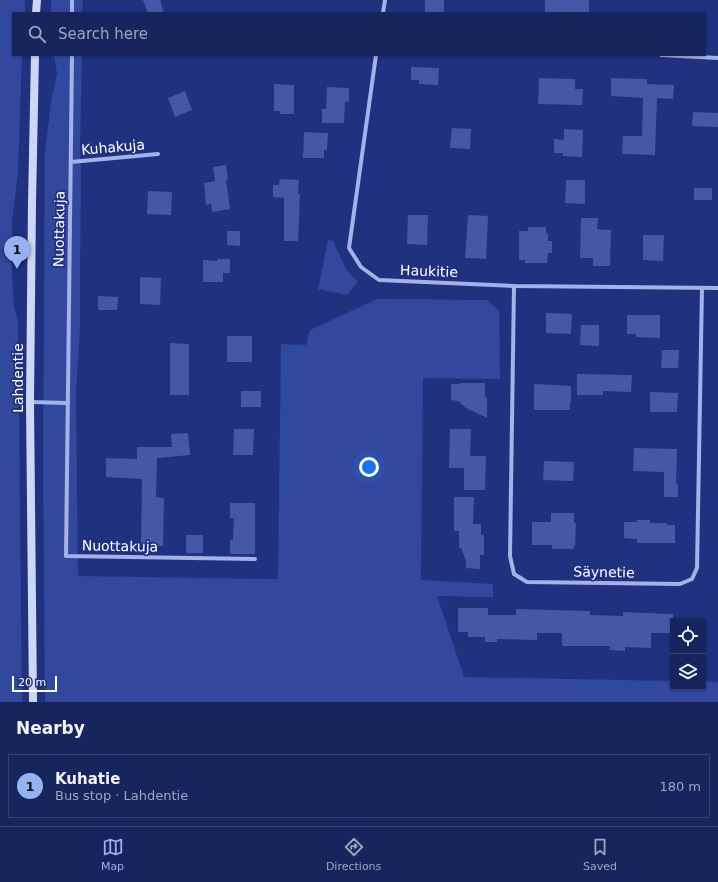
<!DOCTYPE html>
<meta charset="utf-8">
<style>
body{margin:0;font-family:"DejaVu Sans",sans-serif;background:#243168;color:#f1f3f6}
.controls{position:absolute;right:12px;bottom:12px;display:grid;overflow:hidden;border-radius:0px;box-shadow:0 1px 3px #0004}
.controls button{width:36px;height:36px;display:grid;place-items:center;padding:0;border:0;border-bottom:1px solid #364274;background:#17255f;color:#f1f3f6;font:20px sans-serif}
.scale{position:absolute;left:12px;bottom:10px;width:45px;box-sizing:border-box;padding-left:4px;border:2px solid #fff;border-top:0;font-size:11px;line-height:14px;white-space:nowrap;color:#fff;-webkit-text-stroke:3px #1f317f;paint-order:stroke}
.you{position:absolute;left:369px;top:467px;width:14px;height:14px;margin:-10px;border:3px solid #fff;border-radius:50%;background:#1a73e8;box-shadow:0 0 0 6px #1a73e833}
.badge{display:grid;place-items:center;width:26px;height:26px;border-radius:50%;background:#95b2f1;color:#111;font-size:13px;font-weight:700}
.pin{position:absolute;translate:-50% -33px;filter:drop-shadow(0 1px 2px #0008)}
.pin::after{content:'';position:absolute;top:21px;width:14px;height:12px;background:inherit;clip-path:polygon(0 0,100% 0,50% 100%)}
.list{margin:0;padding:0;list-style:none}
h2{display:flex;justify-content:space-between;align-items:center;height:52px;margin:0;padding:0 16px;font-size:17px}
h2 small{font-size:13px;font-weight:400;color:#9ea5bd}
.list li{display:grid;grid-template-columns:26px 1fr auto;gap:12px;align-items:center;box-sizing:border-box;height:64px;margin:0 8px 8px;padding:0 8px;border:1px solid #364274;border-radius:0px}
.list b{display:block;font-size:15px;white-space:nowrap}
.list p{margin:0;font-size:13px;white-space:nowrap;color:#9ea5bd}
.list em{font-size:13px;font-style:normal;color:#9ea5bd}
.icon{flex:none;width:22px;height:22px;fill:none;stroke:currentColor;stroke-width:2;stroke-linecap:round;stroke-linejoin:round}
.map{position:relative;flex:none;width:718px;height:702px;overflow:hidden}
.search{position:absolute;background:#17255f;box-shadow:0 1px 3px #0004;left:12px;right:12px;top:12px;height:44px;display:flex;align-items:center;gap:10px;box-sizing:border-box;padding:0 14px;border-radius:0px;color:#9ea5bd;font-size:15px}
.sheet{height:124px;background:#17255f}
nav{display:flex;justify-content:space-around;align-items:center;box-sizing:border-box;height:56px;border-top:1px solid #364274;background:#17255f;font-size:11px;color:#9ea5bd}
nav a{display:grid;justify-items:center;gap:2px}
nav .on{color:#95b2f1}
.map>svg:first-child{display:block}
</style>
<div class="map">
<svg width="718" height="702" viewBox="0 0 718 702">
<rect width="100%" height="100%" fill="#1f317f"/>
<!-- green -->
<g fill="#32489d">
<path d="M 0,0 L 25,0 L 25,13 L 13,13 L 13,55 L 22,55 L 18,173 L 12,221 L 12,274 L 14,307 L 18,322 L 22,702 L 0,702 Z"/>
<path d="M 51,0 L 83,0 L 82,13 L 51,13 Z"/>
<path d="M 54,55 L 82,55 L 80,146 L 81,171 L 80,275 L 80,329 L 76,391 L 78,576 L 278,579 L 281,344 L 306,345 L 310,330 L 377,299 L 487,300 L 499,311 L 500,379 L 423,378 L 421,580 L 493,584 L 493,597 L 437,596 L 464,677 L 673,681 L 673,687 L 703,687 L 703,681 L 718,682 L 718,702 L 45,702 L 43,461 L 45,152 L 51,102 L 57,74 Z"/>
<path d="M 328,240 L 333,241 L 346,269 L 358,282 L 347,295 L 318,289 Z"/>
</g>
<!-- building -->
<g fill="#4458a7">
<path d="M 143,0 L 160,0 L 164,13 L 148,13 Z"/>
<rect x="425" y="0" width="19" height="13"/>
<rect x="545" y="0" width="44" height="13"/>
<path d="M 411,67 L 439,68 L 438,85 L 419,84 L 419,80 L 411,80 Z"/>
<path d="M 539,78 L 575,79 L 575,89 L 583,89 L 582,105 L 538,104 Z"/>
<path d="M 611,78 L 647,79 L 647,84 L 674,85 L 673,99 L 657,98 L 655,155 L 622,154 L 623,136 L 642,136 L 643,98 L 611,96 Z"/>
<path d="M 274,84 L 294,85 L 294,114 L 280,114 L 280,111 L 274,111 Z"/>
<path d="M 327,87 L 349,88 L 349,102 L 345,102 L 344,123 L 322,123 L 322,109 L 326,109 Z"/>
<path d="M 185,91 L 192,110 L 175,117 L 168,98 Z"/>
<path d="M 693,112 L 718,113 L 718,127 L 692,126 Z"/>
<path d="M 452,128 L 471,129 L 470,149 L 450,148 Z"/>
<path d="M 564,129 L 583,130 L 582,157 L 563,156 L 563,153 L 554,153 L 554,139 L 564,140 Z"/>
<path d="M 304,132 L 328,133 L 327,150 L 324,150 L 324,158 L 303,158 Z"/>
<path d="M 226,165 L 228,180 L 226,180 L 230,209 L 212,212 L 211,204 L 206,205 L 204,183 L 216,181 L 215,181 L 213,167 Z"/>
<path d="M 280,179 L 299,180 L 298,194 L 300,194 L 298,241 L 284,241 L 284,198 L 273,197 L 273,185 L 279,185 Z"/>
<path d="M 566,180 L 585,180 L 585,204 L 565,203 Z"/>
<rect x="694" y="188" width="18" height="12"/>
<path d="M 148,191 L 172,192 L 171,215 L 147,214 Z"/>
<path d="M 408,215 L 428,215 L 427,245 L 407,244 Z"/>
<path d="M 468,215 L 488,216 L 486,259 L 465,258 Z"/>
<path d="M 581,218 L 598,218 L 597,229 L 611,230 L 610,266 L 593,266 L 593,258 L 580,258 Z"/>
<path d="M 528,227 L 546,227 L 546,233 L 548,233 L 548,241 L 552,241 L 552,253 L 548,253 L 547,263 L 525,263 L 525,260 L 519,260 L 519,231 L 528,231 Z"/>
<path d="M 227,231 L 240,231 L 240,246 L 227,245 Z"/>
<path d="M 643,235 L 664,235 L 663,261 L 643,260 Z"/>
<path d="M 217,259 L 230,259 L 230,273 L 223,273 L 223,282 L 203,282 L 203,260 L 217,261 Z"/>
<path d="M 140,277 L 161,278 L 160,305 L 140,304 Z"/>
<path d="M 98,296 L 118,297 L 117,310 L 98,310 Z"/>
<path d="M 546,313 L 572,314 L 571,334 L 546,333 Z"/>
<path d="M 627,315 L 660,315 L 660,338 L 636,337 L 636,334 L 627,334 Z"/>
<path d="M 581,325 L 599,325 L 599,346 L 580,345 Z"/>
<rect x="227" y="336" width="25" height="26"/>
<path d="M 170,343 L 189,344 L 189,395 L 170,395 Z"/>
<path d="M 662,350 L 679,350 L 678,368 L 661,368 Z"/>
<path d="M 577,374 L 632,375 L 631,392 L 603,391 L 603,395 L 577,395 Z"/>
<path d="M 460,383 L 485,383 L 485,397 L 487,397 L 487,418 L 466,408 L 458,401 L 451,400 L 451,384 L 460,384 Z"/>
<path d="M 534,384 L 571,386 L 571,402 L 570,402 L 570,410 L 534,410 Z"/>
<rect x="241" y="391" width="20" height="16"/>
<path d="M 650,392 L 678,393 L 677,412 L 650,412 Z"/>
<path d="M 234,429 L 254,429 L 253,455 L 233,455 Z"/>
<path d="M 450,429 L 471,429 L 470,456 L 486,456 L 485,490 L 464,490 L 464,468 L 449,468 Z"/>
<path d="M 188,433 L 190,455 L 157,458 L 156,497 L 164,498 L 163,546 L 141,546 L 142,479 L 106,477 L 106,458 L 137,459 L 137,447 L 172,447 L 171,434 Z"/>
<path d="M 634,448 L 677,449 L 676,484 L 678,484 L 678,497 L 664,497 L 664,472 L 633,471 Z"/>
<path d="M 544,461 L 574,462 L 573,481 L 543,480 Z"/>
<path d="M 454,497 L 474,497 L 473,524 L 481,524 L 481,535 L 484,535 L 484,555 L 480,555 L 480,569 L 466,568 L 466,561 L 461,548 L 459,548 L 459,531 L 454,531 Z"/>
<path d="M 230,503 L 255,503 L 255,554 L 230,554 L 230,540 L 233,540 L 234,518 L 230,518 Z"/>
<path d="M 551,513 L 574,513 L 574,523 L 576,523 L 575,546 L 574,546 L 574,549 L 552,549 L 552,545 L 532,545 L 532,522 L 551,522 Z"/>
<path d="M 637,520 L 650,520 L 650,523 L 667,523 L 667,525 L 675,525 L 675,543 L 637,543 L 637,539 L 624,538 L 624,522 L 637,522 Z"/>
<rect x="186" y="535" width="17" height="18"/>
<path d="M 458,608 L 488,608 L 488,615 L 516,615 L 516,609 L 590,611 L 590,615 L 623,616 L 623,612 L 673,614 L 673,633 L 651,633 L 651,648 L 625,647 L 625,651 L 610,650 L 610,646 L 562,646 L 562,633 L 537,633 L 537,640 L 497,639 L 497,642 L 485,642 L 485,637 L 468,637 L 468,632 L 458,632 Z"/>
</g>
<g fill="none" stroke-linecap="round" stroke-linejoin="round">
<!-- street -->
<g stroke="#a4b2e8" stroke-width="4">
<path d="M 72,13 L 72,0"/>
<path d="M 383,13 L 385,0"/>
<path d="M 72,55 L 66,556 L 255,559"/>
<path d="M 376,55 L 349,248 L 361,267 L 379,280 L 514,286 L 718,288"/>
<path d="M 661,55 L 718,58"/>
<path d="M 71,162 L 158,154"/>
<path d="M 514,286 L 510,556 L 514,574 L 527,582 L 680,584 L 692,579 L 697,568 L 702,288"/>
<path d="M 30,402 L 68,403"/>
</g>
<!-- secondary -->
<g stroke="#ced6f6" stroke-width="8">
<path d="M 36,13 L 37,0"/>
<path d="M 33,702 L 30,402 L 32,203 L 35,55"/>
</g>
</g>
<g text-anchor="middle" stroke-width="3.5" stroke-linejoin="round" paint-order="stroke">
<!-- street labels -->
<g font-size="14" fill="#fff" stroke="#1f317f">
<text transform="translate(113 147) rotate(-5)" y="5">Kuhakuja</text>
<text transform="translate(59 229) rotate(-89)" y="5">Nuottakuja</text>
<text transform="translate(429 271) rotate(2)" y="5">Haukitie</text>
<text transform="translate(18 378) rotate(-90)" y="5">Lahdentie</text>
<text transform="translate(120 546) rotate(1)" y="5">Nuottakuja</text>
<text transform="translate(604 572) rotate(1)" y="5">Säynetie</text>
</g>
</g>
</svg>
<div class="controls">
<button><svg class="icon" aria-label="locate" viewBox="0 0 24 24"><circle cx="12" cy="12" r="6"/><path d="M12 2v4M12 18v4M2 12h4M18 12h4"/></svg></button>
<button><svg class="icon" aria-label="layers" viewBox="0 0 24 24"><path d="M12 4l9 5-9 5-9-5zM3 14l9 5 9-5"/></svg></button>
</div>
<div class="scale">20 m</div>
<div class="you"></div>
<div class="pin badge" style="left:17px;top:269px">1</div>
<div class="search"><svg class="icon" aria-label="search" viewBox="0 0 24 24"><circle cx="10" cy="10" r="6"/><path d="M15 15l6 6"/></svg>Search here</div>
</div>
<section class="sheet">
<h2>Nearby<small></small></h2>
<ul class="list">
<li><span class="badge">1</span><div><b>Kuhatie</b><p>Bus stop · Lahdentie</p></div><em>180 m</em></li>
</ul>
</section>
<nav>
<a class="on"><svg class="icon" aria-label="map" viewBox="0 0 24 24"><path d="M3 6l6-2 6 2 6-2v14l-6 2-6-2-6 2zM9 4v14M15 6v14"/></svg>Map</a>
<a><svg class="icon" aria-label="directions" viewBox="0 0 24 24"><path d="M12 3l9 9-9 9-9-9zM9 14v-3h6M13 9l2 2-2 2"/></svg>Directions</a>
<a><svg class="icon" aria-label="saved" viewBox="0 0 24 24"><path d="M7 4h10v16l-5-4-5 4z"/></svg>Saved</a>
</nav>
